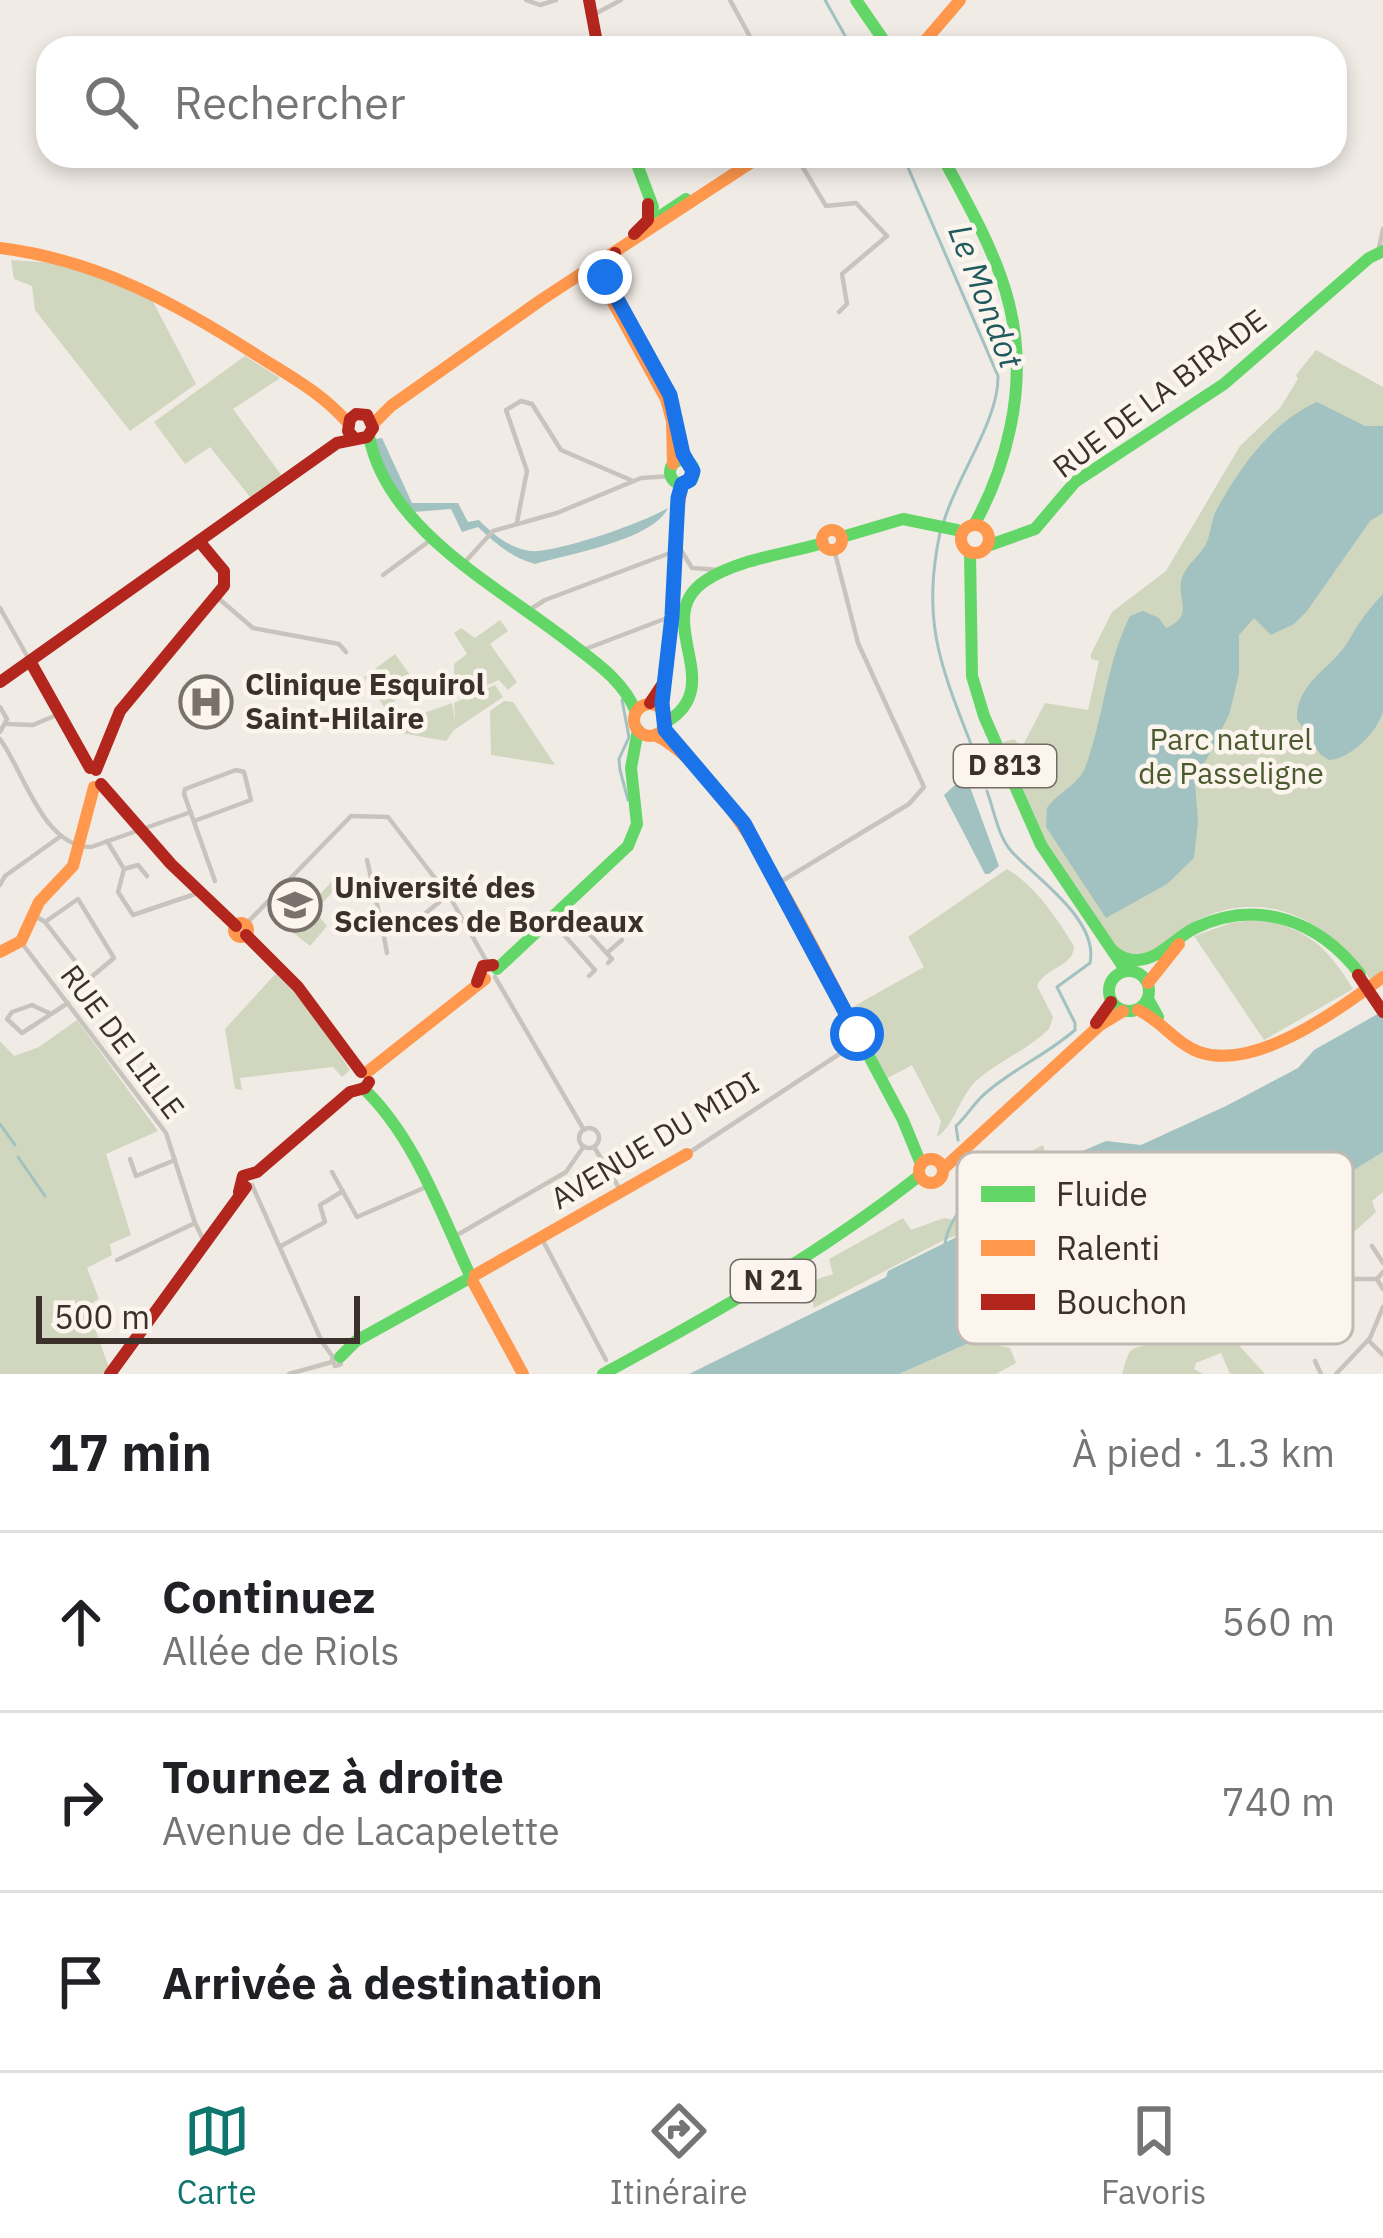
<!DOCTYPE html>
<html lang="fr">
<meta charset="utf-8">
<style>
body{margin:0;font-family:"IBM Plex Sans",sans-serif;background:#f6f6f6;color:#202124}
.scale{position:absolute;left:36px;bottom:30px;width:324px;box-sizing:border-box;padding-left:12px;border:6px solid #3b302b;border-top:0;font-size:33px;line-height:42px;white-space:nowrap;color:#3b302b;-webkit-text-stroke:9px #fbf5ee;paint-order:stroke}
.stop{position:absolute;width:36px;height:36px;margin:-27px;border:9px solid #1a73e8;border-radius:50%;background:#fff}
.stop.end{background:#1a73e8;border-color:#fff;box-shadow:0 3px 12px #0008}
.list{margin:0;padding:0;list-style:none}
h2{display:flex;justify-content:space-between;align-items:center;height:156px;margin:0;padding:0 48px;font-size:51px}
h2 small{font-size:39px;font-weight:400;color:#757577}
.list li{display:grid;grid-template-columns:78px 1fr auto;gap:36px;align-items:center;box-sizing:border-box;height:180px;padding:0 48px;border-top:3px solid #e0e0e0}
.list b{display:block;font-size:45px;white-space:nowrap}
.list p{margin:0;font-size:39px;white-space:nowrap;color:#757577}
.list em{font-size:39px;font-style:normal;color:#757577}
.icon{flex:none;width:66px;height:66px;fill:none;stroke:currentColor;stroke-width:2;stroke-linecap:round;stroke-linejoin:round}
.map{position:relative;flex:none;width:1383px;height:1374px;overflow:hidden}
.search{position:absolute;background:#fff;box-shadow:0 6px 18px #0003;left:36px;right:36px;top:36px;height:132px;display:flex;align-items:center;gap:30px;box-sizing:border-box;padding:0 42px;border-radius:36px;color:#757577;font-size:45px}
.sheet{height:696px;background:#fff}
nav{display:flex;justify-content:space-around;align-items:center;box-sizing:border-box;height:168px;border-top:3px solid #e0e0e0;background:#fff;font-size:33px;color:#757577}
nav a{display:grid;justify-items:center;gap:6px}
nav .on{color:#0f766e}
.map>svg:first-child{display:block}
</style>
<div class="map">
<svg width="1383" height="1374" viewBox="0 0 1383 1374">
<rect width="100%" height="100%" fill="#f0ebe5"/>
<!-- green -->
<g fill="#d1d6bf">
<path d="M 11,260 L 67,264 L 151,298 L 196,384 L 130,431 L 35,310 L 32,286 L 14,279 Z"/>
<path d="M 1316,350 L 1383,387 L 1383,972 L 1371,980 C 1329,922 1265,884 1194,922 C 1177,931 1159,956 1139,959 C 1130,960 1122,952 1115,947 L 1047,845 L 1003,742 L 1014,739 L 1022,747 L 1045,703 L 1088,710 L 1099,661 L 1091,659 L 1091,654 L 1112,612 L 1166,571 L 1240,446 L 1280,408 L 1298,379 L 1296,375 Z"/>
<path d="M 245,356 L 280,378 L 233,409 L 282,476 L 251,498 L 210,447 L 185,464 L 154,422 Z"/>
<path d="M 500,620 L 508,631 L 490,644 L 517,682 L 508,690 L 499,680 L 455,698 L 454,664 L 467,654 L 454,633 L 461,628 L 475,638 Z"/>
<path d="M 395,654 L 417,685 L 385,708 L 364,677 Z"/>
<path d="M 495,685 L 503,697 L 454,730 L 446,741 L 390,731 L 388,726 L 452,703 L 455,722 L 454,703 Z"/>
<path d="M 504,701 L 513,702 L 555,765 L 491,755 L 490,711 Z"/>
<path d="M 1007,869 C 1036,886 1056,917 1074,946 C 1073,968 1046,966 1037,986 L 1053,1017 L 1049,1029 C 1028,1050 998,1061 976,1081 C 959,1098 955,1124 937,1137 L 941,1121 L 912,1065 L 886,1079 L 870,1049 L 869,1035 L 858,1026 L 849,1009 L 924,967 L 908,937 Z"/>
<path d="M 335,878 L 336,888 L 315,911 L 327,926 L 310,946 L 273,917 L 297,894 L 310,905 Z"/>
<path d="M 1260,919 C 1310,931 1326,946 1353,989 L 1264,1040 L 1194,936 L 1231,923 Z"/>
<path d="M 277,972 L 313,1014 L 350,1070 L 342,1077 L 333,1067 L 240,1078 L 242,1090 L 235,1089 L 225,1029 Z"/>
<path d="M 77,1020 L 158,1131 L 106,1154 L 131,1235 L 110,1244 L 112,1255 L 87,1268 L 99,1299 L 87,1306 L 109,1368 L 105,1374 L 0,1374 L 0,1041 L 14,1056 L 39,1047 Z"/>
<path d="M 1043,1145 L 1050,1169 L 975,1228 L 942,1241 L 814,1308 L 812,1299 L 803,1291 L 815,1280 L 833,1274 L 829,1259 L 903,1218 L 911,1230 L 944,1218 L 965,1222 C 988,1178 998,1168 1043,1145 Z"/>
<path d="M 1383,1152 L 1383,1192 L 1372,1201 L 1376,1212 L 1313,1269 L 1313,1277 L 1274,1298 L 1235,1341 L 1265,1374 L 1230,1374 L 1221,1353 L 1196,1363 L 1194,1369 L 1203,1374 L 1122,1374 C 1132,1343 1127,1351 1158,1342 C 1161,1330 1158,1321 1148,1314 L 1134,1322 L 1125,1334 L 1103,1326 L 1068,1340 L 1053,1333 L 1026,1336 L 1020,1329 L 1035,1314 L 1031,1307 L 1109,1277 L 1113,1276 L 1119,1291 L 1157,1277 L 1162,1265 C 1187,1259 1199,1232 1225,1225 L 1237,1240 L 1244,1233 L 1254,1232 Z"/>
<path d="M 1002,1329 L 1000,1346 L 1010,1348 L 1016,1363 L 996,1374 L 899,1374 Z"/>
</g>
<!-- water -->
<g fill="#a1c2c1">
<path d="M 1317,402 L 1365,426 L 1383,426 L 1383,513 L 1370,521 L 1307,611 L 1294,624 L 1271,635 L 1254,618 L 1239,635 L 1239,674 L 1229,715 L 1195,782 L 1198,823 L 1194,858 L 1167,884 L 1106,918 L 1046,827 L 1047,808 C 1057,793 1078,785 1085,768 C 1104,717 1106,664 1130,616 L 1143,611 L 1159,618 L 1166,628 C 1194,616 1178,601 1181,582 C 1184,566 1200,556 1206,544 C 1211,534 1211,519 1217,509 C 1240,467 1272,422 1317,402 Z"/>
<path d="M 382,438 L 412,503 L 458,503 L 468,522 L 479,520 C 493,535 516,553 538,551 C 569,548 640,524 668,508 C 653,540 569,554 535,564 C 511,557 496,544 478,527 L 462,532 L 451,509 L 413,512 C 396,492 381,465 375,439 Z"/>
<path d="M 1383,594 C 1383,626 1383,682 1383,711 C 1378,732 1350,759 1329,760 L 1320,754 L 1297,719 C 1296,682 1332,669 1349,640 C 1359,622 1368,610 1383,594 Z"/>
<path d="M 975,767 L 977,775 L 969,784 L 999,866 L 989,874 L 985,874 L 944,795 Z"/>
<path d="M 1383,1011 L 1383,1152 L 1254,1232 L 1233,1241 L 1225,1225 L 1201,1235 L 1202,1243 L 1175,1262 L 1162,1265 L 1158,1277 L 1128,1290 L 1118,1291 L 1113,1276 L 1109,1277 L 1033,1307 L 1035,1314 L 899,1374 L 689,1374 L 886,1277 L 888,1271 L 975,1228 L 1011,1204 L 1059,1161 L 1106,1141 L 1141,1145 L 1226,1106 L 1298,1068 L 1314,1050 Z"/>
</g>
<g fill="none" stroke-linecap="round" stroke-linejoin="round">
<!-- stream -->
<g stroke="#a1c2c1" stroke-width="3">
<path d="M 825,0 L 852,48"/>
<path d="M 903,156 L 998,376 C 999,420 957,476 944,521"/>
<path d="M 940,533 C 920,625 943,671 976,757"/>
<path d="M 622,700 L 629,737 L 619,759 L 620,770 L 628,800"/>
<path d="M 979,764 L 986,787"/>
<path d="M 0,1124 L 15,1145"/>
<path d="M 958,1140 L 956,1126 C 968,1115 975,1101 988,1091 C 1015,1068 1046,1055 1075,1030 L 1075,1023 L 1057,987 L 1090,963 C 1099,920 1037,879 1012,852 C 998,837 994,810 987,791"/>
<path d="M 967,1152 L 974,1167"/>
<path d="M 18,1157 L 45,1196"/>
<path d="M 945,1244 C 948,1217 972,1203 974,1176"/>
<path d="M 1159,1277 C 1182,1287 1223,1258 1233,1237"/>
</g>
<!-- street -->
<g stroke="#c9c3be" stroke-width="4.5">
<path d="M 526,0 L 540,5 L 556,0"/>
<path d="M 730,0 L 755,46"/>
<path d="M 593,15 L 621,0"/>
<path d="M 784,156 L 797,164"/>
<path d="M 796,156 L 826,206 L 856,203 L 887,236 L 842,274 L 847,304 L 839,312"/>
<path d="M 1378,253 L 1383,229"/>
<path d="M 517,522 L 527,471 L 506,410 L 521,401 L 532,404 L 561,450 L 633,481"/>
<path d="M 679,547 L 692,568 L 720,570"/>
<path d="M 466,561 L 493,531 L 557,513 L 641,478 L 671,476"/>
<path d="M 383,575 L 432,539"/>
<path d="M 218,598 L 253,628 L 339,644 L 346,652"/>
<path d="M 0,608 L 30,661"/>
<path d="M 531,609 L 545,600 L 670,553"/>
<path d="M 583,650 L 667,618"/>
<path d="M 0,707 L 7,719 L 0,732"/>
<path d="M 7,724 L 33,725 L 59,714"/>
<path d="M 0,739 C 24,772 43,847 91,847 L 191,812"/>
<path d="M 194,821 L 251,800 L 244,772 L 236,770 L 185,789 L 184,794 L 215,881"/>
<path d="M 107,841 L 124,869 L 118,892 L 133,915 L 201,892"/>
<path d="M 367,860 L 382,926 L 422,916 L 448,895"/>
<path d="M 124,869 L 138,865 L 147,876"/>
<path d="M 777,884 L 909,804 L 924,787 L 858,643 L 834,549"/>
<path d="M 0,885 L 5,876 L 61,836"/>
<path d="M 565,907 L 612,959 L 608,963"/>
<path d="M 32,914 L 45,922 L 89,979 L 114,958 L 78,899 L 45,922"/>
<path d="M 550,919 L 595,970 L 589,976"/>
<path d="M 245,925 L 351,816 L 388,817 L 451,899 L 487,962"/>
<path d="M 382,926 L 387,953"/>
<path d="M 21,942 L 166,1133 L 195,1223 L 204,1241"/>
<path d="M 607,953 L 622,940"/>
<path d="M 495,977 L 584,1130"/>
<path d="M 51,1014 L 32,1005 L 12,1012 L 7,1019 L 22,1033 L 68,1003"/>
<circle cx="589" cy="1138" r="10"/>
<path d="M 594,1147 L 621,1191"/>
<path d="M 687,1154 L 853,1045"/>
<path d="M 130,1159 L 136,1176 L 175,1160"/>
<path d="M 332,1172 L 357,1217 L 426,1187"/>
<path d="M 252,1185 L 322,1342 L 333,1357"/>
<path d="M 541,1237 L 606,1360"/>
<path d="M 452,1238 L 566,1172 L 584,1146"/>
<path d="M 281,1246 L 325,1222 L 320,1205 L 343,1191"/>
<path d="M 1372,1246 L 1383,1263"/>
<path d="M 117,1260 L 195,1223"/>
<path d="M 1383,1272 L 1377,1279 L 1383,1289"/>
<path d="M 1331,1300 L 1341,1279 L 1377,1279"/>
<path d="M 1370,1342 L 1383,1355"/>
<path d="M 339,1356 L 341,1364 L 335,1366 L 332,1359 Z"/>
<path d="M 1315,1361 L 1321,1374"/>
<path d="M 289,1374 L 332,1362"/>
<path d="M 1336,1374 L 1370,1338 L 1383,1307"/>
</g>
<!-- fast -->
<g stroke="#63d668" stroke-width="12">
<path d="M 856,0 L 889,48"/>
<path d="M 634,156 L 653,207"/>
<path d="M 942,156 C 993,250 1034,319 1010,429 C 1003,462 991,495 974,525"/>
<path d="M 650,223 L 686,199"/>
<path d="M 679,434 L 685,461"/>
<path d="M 369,436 C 387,531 501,588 573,645 C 598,664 624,682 636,712"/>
<circle cx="682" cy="472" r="12"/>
<path d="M 842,537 L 903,519 L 957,530"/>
<path d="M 987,546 L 1035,529 L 1075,482 L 1224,384 L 1369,258 L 1383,251"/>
<path d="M 970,553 L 972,676 L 984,716 L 1041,845 L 1126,971"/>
<path d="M 666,722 C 730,685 649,619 705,581 C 738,559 786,554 823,543"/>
<path d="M 1113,951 C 1121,957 1128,961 1139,960 C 1161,958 1176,937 1195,928 C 1259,898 1319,921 1360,974"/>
<path d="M 497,969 L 628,846 L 637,824 L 631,768 L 638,730"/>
<circle cx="1129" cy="991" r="20"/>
<path d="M 1148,999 L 1158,1017"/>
<path d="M 858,1034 L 865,1038 L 863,1045 L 854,1042 Z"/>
<path d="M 863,1045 L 903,1120 L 921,1164"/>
<path d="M 363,1088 C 414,1136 440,1211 469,1273"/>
<path d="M 340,1357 L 356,1341 L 466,1280"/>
<path d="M 603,1374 C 713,1314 820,1254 919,1176"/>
</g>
<!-- slow -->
<g stroke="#ff974d" stroke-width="12">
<path d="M 919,48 L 960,0"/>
<path d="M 0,248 C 97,260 176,303 258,356 C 290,376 323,394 348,423"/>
<path d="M 592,264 L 666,399 L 672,421 L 673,464"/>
<path d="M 373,424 L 391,406 L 541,300 L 761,156"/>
<circle cx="975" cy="539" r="14"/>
<circle cx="832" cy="540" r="10"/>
<circle cx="650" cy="720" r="16"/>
<path d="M 662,708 L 672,616 L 676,519 L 683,483"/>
<path d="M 655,735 C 732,772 817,957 858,1034"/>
<circle cx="241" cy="930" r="7"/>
<path d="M 0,952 L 21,941 L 39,902 L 73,866 L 94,787"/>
<path d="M 1148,983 L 1179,944"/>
<path d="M 1138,1010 C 1161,1020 1176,1044 1199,1052 C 1256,1072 1339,1009 1383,977"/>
<path d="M 366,1073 L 485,979"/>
<circle cx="931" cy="1171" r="12"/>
<path d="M 943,1169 L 1100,1025 L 1123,1011"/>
<path d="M 475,1275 L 687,1154"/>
<path d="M 473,1282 L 523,1374"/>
</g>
<!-- jam -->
<g stroke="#b3261e" stroke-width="12">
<path d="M 589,0 L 598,48"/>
<path d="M 634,234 L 648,220 L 648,204"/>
<path d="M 610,287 L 608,268 L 615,253"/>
<path d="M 30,661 L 90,768"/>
<path d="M 0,682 L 337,443 L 367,437 L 373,428 L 367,415 L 356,414 L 350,419 L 348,431 L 354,438"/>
<path d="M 650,703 L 662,685"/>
<path d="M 96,770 L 120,711 L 224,586 L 224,571 L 199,541"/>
<path d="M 101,784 L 171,864 L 236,926"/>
<path d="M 246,935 L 298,987 L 361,1072"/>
<path d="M 477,982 L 483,966 L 493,965"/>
<path d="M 1096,1023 L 1111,1002"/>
<path d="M 239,1192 L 243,1176 L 257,1172 L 350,1092 L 365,1088 L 369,1082"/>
<path d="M 110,1374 L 246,1187"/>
</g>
<!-- jam-bridge -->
<path stroke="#b3261e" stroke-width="12" d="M 1358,975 L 1383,1012"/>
</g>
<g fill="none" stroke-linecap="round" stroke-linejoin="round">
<!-- route -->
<path stroke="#1a73e8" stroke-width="15" d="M 605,277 L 670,395 L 683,454 L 693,471 L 690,480 L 682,484 L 678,498 L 672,616 L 662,703 L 665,730 L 744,823 L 857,1034"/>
</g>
<!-- icons -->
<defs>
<g id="hospital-ring" transform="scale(2.7)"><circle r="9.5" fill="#fbf5ee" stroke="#7a716c" stroke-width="1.5"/><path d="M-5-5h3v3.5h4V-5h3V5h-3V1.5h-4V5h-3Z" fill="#7a716c"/></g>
<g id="university-ring" transform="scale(2.7)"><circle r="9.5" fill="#fbf5ee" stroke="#7a716c" stroke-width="1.5"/><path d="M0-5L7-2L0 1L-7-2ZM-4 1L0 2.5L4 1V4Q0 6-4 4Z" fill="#7a716c"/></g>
</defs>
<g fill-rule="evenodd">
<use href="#hospital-ring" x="206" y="702"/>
<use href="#university-ring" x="295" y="905"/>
</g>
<g text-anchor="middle" stroke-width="9" stroke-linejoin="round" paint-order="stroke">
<!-- shield labels -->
<g fill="#fbf5ee" stroke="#756b66" stroke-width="3">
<rect x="954" y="745" width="102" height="42" rx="9"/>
<rect x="731" y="1260" width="84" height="42" rx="9"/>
</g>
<g font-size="27" font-weight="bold" fill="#3b302b">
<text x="1005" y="775">D 813</text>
<text x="773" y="1290">N 21</text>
</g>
<!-- street labels -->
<g font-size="30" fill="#3b302b" stroke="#fbf5ee">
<text transform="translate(1160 394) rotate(-37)" y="10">RUE DE LA BIRADE</text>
<text transform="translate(122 1042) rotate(53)" y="10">RUE DE LILLE</text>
<text transform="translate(655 1141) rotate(-31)" y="10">AVENUE DU MIDI</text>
</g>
<!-- poi labels -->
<g font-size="30" font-weight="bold" fill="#3b302b" stroke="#fbf5ee" text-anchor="start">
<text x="245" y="695">Clinique Esquirol<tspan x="245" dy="34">Saint-Hilaire</tspan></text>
<text x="334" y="898">Université des<tspan x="334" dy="34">Sciences de Bordeaux</tspan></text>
</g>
<!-- park labels -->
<g font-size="30" fill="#4a5a2e" stroke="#fbf5ee">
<text x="1231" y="750">Parc naturel<tspan x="1231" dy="34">de Passeligne</tspan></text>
</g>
<!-- water labels -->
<g font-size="33" font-style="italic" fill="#1f5a5e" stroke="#fbf5ee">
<text transform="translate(986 296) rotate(69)" y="12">Le Mondot</text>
</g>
</g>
<!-- legend -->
<rect x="957" y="1152" width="396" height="192" rx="18" fill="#fbf5ee" stroke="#c1bab4" stroke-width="3"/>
<rect x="981" y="1186" width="54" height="16" fill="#63d668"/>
<rect x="981" y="1240" width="54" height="16" fill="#ff974d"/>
<rect x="981" y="1294" width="54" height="16" fill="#b3261e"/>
<g font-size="33" fill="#3b302b">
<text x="1056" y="1206">Fluide</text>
<text x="1056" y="1260">Ralenti</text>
<text x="1056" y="1314">Bouchon</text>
</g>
</svg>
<div class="scale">500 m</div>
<div class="stop" style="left:857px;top:1034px"></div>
<div class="stop end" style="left:605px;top:277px"></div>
<div class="search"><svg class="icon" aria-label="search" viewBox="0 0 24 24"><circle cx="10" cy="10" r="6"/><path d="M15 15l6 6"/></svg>Rechercher</div>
</div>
<section class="sheet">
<h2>17 min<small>À pied · 1.3 km</small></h2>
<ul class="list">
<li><svg class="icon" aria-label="ahead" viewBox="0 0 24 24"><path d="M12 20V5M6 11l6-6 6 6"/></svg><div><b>Continuez</b><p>Allée de Riols</p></div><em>560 m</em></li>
<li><svg class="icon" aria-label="right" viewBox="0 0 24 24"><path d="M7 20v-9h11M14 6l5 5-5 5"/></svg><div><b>Tournez à droite</b><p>Avenue de Lacapelette</p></div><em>740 m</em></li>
<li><svg class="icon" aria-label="arrive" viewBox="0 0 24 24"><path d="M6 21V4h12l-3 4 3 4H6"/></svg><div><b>Arrivée à destination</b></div></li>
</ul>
</section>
<nav>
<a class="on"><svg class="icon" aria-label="map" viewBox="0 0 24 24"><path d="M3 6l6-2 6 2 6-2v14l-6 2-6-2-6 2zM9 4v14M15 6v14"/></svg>Carte</a>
<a><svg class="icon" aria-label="directions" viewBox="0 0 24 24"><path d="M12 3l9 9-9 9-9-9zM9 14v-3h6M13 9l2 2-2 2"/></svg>Itinéraire</a>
<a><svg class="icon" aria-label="saved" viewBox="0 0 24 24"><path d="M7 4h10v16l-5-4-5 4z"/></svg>Favoris</a>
</nav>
